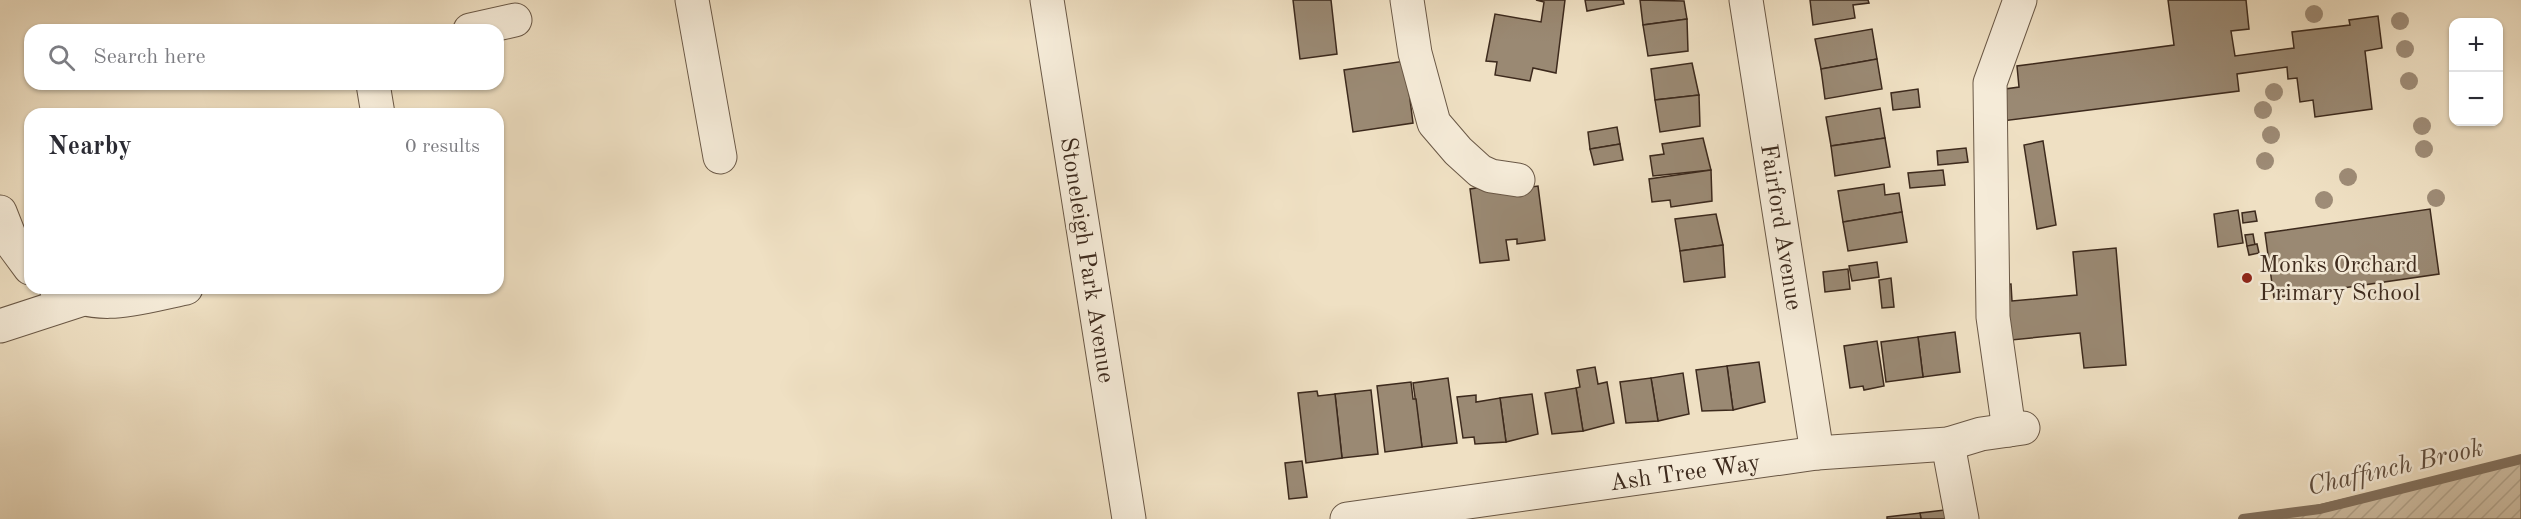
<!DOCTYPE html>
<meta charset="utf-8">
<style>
body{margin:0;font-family:"Old Standard TT",serif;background:#f7f7f7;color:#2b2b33}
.controls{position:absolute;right:18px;top:18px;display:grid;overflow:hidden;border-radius:12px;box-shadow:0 2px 4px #0004}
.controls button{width:54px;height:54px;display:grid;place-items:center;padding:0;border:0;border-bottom:2px solid #e1e1e2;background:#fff;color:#2b2b33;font:30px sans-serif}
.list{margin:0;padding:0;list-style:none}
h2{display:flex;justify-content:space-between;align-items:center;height:78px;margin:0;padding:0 24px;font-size:26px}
h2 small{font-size:20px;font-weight:400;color:#7c7c81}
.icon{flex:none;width:33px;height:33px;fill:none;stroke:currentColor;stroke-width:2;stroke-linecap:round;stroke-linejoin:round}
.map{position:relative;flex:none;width:2521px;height:519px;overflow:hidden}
.search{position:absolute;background:#fff;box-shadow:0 2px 4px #0004;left:24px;top:24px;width:480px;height:66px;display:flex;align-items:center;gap:15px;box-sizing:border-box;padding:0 21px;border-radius:18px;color:#7c7c81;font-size:22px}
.panel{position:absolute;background:#fff;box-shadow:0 2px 4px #0004;left:24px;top:108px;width:480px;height:186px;border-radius:18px}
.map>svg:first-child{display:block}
</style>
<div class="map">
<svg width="2521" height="519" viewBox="0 0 2521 519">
<defs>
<pattern id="garden-furrows" width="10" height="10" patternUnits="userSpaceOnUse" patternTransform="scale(1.5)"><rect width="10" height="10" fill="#d1c1a7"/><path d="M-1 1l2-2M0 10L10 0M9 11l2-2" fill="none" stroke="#b4a68f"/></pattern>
</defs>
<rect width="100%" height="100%" fill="#efe0c3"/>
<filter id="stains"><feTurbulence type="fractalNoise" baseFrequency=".00333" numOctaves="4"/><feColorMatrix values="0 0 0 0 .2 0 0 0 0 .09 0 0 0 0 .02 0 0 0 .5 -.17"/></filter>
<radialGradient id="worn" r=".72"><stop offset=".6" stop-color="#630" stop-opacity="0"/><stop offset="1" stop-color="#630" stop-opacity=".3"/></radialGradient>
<!-- garden -->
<path fill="url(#garden-furrows)" stroke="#877662" stroke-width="1.5" d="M 2521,458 L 2521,519 L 2259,519 Z"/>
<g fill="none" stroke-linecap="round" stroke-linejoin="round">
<!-- stream -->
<path stroke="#83725f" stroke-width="10" d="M 2243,519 L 2320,509 L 2521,459"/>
</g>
<!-- building -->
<g fill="#9a8973" stroke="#3d2a1d" stroke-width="1.5">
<path d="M 1293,0 L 1331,0 L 1337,54 L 1300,59 Z"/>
<path d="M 1536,0 L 1565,0 L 1556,73 L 1533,68 L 1530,81 L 1495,75 L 1497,62 L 1486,61 L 1495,14 L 1541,22 L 1544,2 Z"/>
<path d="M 1585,0 L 1623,0 L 1624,4 L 1587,11 Z"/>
<path d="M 1640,0 L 1684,1 L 1687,19 L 1643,25 Z"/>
<path d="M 1810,0 L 1868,0 L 1869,3 L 1853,5 L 1855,18 L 1813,25 Z"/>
<path d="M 2168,0 L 2246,0 L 2249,29 L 2231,31 L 2235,56 L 2294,48 L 2292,32 L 2350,25 L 2349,20 L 2378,16 L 2382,48 L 2365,51 L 2372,109 L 2315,117 L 2313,100 L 2300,102 L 2297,78 L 2288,79 L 2287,67 L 2237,74 L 2239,91 L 2002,121 L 1998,90 L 2019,87 L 2017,66 L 2174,45 Z"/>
<path d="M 1687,19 L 1688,51 L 1648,56 L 1643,25 Z"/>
<path d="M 1872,29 L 1877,59 L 1821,69 L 1815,39 Z"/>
<path d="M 1877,59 L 1882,89 L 1825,99 L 1821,69 Z"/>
<path d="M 1405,61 L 1413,123 L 1353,132 L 1344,70 Z"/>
<path d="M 1692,63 L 1699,95 L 1655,100 L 1651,69 Z"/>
<path d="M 1918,89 L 1920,107 L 1893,110 L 1891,93 Z"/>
<path d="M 1699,95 L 1700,126 L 1660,132 L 1655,100 Z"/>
<path d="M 1880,108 L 1885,138 L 1831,146 L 1826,117 Z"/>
<path d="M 1617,127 L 1620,144 L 1590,149 L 1588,132 Z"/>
<path d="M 1703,138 L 1711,170 L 1653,176 L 1650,156 L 1664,154 L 1662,144 Z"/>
<path d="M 1885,138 L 1890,167 L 1835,176 L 1831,146 Z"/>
<path d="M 2043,141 L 2056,225 L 2037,229 L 2024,145 Z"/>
<path d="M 1620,144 L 1623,160 L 1594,165 L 1590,149 Z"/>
<path d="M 1966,148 L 1968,162 L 1938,165 L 1937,151 Z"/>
<path d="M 1711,170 L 1712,201 L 1671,207 L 1670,200 L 1652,202 L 1649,179 Z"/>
<path d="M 1943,170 L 1945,185 L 1910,188 L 1908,173 Z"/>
<path d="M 1503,184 L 1510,190 L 1538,186 L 1545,240 L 1517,244 L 1517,239 L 1506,240 L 1509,260 L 1480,263 L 1470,189 Z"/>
<path d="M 1884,184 L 1885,195 L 1899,193 L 1902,212 L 1843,222 L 1838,191 Z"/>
<path d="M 2430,209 L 2439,274 L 2274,298 L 2265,233 Z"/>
<path d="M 2238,210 L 2243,243 L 2218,247 L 2214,214 Z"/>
<path d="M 2255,211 L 2257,221 L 2243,223 L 2242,213 Z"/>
<path d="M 1902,212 L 1907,242 L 1848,251 L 1843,222 Z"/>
<path d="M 1716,214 L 1723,245 L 1680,251 L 1675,219 Z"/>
<path d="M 2253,234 L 2255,245 L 2247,246 L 2245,235 Z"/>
<path d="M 2257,244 L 2259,253 L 2249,255 L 2247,246 Z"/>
<path d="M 1723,245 L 1725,277 L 1684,282 L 1680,251 Z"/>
<path d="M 2116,248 L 2126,365 L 2084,368 L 2080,333 L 2001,341 L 1996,285 L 2011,284 L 2012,301 L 2077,295 L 2073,252 Z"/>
<path d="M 1877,262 L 1879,277 L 1852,281 L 1849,266 Z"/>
<path d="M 1848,269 L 1850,289 L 1825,292 L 1823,272 Z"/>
<path d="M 1891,278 L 1894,307 L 1882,308 L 1879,280 Z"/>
<path d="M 1955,332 L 1960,372 L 1923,377 L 1918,337 Z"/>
<path d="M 1918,337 L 1923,377 L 1886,382 L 1881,342 Z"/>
<path d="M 1877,341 L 1884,386 L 1864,390 L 1863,386 L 1850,388 L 1844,346 Z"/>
<path d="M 1759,362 L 1765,402 L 1733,410 L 1727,366 Z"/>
<path d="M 1727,366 L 1733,410 L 1702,411 L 1696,370 Z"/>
<path d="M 1595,367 L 1598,384 L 1607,382 L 1614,423 L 1583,431 L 1576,388 L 1580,387 L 1577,370 Z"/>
<path d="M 1683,373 L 1689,414 L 1658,421 L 1651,378 Z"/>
<path d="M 1448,378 L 1457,443 L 1422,447 L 1413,383 Z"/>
<path d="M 1651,378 L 1658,421 L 1626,423 L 1620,382 Z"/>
<path d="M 1411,382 L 1413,399 L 1416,399 L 1422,447 L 1385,452 L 1377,386 Z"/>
<path d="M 1576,388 L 1583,431 L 1552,434 L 1545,393 Z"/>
<path d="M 1371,390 L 1378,454 L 1342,458 L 1335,394 Z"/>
<path d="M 1317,391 L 1318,396 L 1335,394 L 1342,458 L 1306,463 L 1298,393 Z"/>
<path d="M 1532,394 L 1538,434 L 1506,442 L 1500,398 Z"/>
<path d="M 1476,395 L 1476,402 L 1500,398 L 1506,442 L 1475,444 L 1474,437 L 1463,438 L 1457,397 Z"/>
<path d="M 1302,461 L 1307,497 L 1289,499 L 1285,463 Z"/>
<path d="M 1953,509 L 1954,519 L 1921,519 L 1920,513 Z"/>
<path d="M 1920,513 L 1921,519 L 1887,519 L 1887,517 Z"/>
</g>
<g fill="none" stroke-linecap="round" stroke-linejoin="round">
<!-- minor casing -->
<g stroke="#6a5846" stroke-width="35">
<g id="minor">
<path d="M 692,0 L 720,157"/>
<path d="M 1047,0 L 1129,519"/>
<path d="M 1407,0 L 1415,53 L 1434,123 L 1458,151 L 1480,171 L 1491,176 L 1518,180"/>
<path d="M 1746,0 L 1817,453"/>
<path d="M 470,30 L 515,20"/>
<path d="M 373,84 L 378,114"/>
<path d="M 0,212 L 13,245 L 30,268"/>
<path d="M 56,288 C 100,313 140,297 186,288"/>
<path d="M 0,326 L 80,300"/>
<path d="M 2009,430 L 1993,317 L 1990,83 L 2020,0"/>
<path d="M 1948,444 L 1962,519"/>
<path d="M 1347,519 L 1817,453 L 1948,444 L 1981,434 L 2023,428"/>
</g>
</g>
<!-- minor -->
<use href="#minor" stroke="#f5ebd8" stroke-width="33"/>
</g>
<!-- trees -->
<g fill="#9e8c77">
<circle cx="2314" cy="14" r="9"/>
<circle cx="2400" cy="21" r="9"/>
<circle cx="2405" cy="49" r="9"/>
<circle cx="2409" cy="81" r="9"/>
<circle cx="2274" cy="92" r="9"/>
<circle cx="2263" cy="110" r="9"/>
<circle cx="2422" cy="126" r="9"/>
<circle cx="2271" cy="135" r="9"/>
<circle cx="2424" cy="149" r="9"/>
<circle cx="2265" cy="161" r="9"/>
<circle cx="2348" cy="177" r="9"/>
<circle cx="2436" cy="198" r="9"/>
<circle cx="2324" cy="200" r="9"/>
</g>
<!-- markers -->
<circle fill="#8f2418" stroke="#f5ebd8" stroke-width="2" cx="2247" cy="278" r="6"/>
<g text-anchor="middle" stroke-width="5" stroke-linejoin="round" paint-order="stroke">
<!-- street labels -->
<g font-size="24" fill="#3d2a1d" stroke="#f5ebd8">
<text transform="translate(1782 227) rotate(81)" y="8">Fairford Avenue</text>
<text transform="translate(1088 260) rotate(81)" y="8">Stoneleigh Park Avenue</text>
<text transform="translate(1685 472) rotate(-8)" y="8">Ash Tree Way</text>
</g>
<!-- poi labels -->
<g font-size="24" fill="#3d2a1d" stroke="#f5ebd8" text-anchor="start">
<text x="2259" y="272">Monks Orchard<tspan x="2259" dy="28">Primary School</tspan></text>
</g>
<!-- water labels -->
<g font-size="26" font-style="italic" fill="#604e3e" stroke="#f5ebd8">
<text transform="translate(2395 466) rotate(-13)" y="9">Chaffinch Brook</text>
</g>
</g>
<rect width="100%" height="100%" filter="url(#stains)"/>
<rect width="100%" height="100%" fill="url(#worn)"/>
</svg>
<div class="controls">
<button>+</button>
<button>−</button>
</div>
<div class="search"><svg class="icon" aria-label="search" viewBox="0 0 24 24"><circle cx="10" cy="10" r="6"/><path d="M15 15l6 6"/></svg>Search here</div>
<section class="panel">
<h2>Nearby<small>0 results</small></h2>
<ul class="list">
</ul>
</section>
</div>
